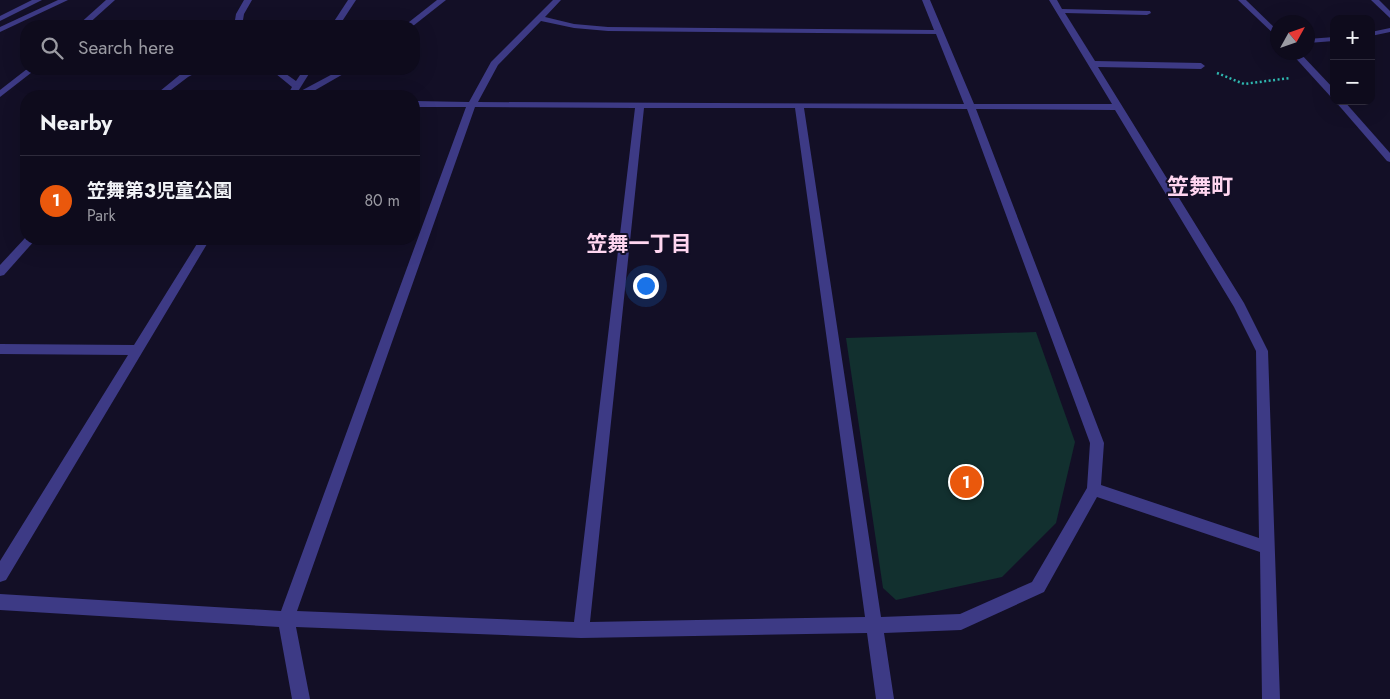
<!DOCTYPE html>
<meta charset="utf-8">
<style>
body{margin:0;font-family:Jost,"Noto Sans JP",sans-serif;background:#1c1929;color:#f1f3f6}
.controls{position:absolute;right:15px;top:15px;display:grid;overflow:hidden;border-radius:10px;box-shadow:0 5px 20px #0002}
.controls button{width:45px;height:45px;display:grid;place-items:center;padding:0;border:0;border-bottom:1px solid #2e2b3b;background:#0e0b1c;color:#f1f3f6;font:25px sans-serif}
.compass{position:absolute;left:1270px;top:15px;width:45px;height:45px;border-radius:50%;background:#0e0b1c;box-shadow:0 5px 20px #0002;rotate:50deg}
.you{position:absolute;left:645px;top:285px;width:18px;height:18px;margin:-12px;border:4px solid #fff;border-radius:50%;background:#1a73e8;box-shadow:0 0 0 8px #1a73e833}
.badge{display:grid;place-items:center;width:32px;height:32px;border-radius:50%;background:#ea580c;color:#fff;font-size:16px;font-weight:700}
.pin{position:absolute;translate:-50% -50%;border:2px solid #fff;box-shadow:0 1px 5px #0006}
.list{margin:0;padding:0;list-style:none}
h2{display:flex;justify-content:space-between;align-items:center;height:65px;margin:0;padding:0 20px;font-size:21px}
h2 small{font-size:16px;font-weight:400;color:#9b9ba3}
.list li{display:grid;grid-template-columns:32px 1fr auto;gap:15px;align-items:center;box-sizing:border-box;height:90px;padding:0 20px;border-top:1px solid #2e2b3b}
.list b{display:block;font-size:19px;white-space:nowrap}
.list p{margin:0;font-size:16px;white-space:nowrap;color:#9b9ba3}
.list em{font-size:16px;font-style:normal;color:#9b9ba3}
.icon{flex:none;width:28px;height:28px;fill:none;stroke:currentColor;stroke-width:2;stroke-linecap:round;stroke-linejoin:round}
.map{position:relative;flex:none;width:1390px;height:699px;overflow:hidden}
.search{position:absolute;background:#0e0b1c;box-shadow:0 5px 20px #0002;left:20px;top:20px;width:400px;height:55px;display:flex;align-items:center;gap:12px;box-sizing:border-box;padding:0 18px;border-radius:20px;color:#9b9ba3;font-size:19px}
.panel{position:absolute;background:#0e0b1c;box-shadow:0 5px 20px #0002;left:20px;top:90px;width:400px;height:155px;border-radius:20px}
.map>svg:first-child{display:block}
</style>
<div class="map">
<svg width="1390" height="699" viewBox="0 0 1390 699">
<rect width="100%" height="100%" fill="#130f26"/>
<!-- green -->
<path fill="#12302f" d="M 1036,332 L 1075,442 L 1056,523 L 1002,577 L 896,600 L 883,588 L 846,338 Z"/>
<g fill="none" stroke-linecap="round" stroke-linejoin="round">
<!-- path -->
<path stroke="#2fb8b0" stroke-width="2.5" stroke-dasharray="2 2.5" stroke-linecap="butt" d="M 1217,73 L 1244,84 L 1290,78"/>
<!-- minor -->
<g fill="#3d3a85" fill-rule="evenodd">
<path d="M 32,0 L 42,0 L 0,21 L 0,16 Z"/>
<path d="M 58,0 L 68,0 L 0,32 L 0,27 Z"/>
<path d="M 106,0 L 115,0 L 86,26 L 77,26 Z"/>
<path d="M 244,0 L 252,0 L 244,14 L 242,26 L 234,26 L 236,14 Z"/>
<path d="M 348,0 L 356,0 L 339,26 L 331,26 Z"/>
<path d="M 437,0 L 446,0 L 413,26 L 404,26 Z"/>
<path d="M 553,0 L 561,0 L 545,17 L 574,24 L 608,27 L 934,30 L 922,0 L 930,0 L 974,104 L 1112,104 L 1049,0 L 1057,0 L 1062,9 L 1150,11 L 1151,13 L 1147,15 L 1065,13 L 1095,61 L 1201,63 L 1205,66 L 1201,69 L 1098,67 L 1244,303 L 1268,351 L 1280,699 L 1262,699 L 1260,552 L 1097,497 L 1044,592 L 961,630 L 884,633 L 894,699 L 876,699 L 867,633 L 581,638 L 296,627 L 310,699 L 292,699 L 279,627 L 0,610 L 0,594 L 281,611 L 466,107 L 414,107 L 414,101 L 469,102 L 491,62 ZM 541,21 L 574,28 L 608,31 L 936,34 L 964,104 L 478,102 L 498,65 ZM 475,107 L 635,108 L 574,622 L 297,611 ZM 644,108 L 795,108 L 865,617 L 590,622 ZM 804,108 L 967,109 L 1090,443 L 1087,488 L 1032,582 L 960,614 L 881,617 ZM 976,109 L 1115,110 L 1234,307 L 1256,351 L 1259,538 L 1101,485 L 1104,443 Z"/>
<path d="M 1238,0 L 1246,0 L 1278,31 L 1278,38 Z"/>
<path d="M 1371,0 L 1379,0 L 1390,11 L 1390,18 Z"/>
<path d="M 1390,28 L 1390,32 L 1371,36 L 1371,32 Z"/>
<path d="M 1334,37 L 1334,41 L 1308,43 L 1308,39 Z"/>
<path d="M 1290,52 L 1299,52 L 1334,89 L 1334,98 L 1331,97 Z"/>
<path d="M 27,69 L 36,69 L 0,97 L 0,90 Z"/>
<path d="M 192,69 L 203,69 L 188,77 L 163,96 L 154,96 L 182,73 Z"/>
<path d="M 270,69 L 279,69 L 296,81 L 304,69 L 312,69 L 297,93 L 342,69 L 352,69 L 305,96 L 287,96 L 292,87 Z"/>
<path d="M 1335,101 L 1344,101 L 1390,153 L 1390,162 L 1387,161 Z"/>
<path d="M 26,237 L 36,239 L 4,275 L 0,276 L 0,265 Z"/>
<path d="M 200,239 L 210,239 L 6,580 L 0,582 L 0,561 L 128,355 L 0,354 L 0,344 L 134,345 Z"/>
</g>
</g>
<g text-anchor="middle" stroke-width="4" stroke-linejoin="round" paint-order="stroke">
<!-- neighbourhood labels -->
<g font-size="21" font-weight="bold" fill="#ffd6f0" stroke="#130f26">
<text x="639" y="251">笠舞一丁目</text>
</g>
<!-- quarter labels -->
<g font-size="22" font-weight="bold" fill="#ffd6f0" stroke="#130f26">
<text x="1200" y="194">笠舞町</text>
</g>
</g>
</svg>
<div class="controls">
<button>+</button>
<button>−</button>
</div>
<svg class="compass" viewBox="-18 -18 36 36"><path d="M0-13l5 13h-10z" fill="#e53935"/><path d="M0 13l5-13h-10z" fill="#9b9ba3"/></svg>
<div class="you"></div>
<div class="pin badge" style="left:966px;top:482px">1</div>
<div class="search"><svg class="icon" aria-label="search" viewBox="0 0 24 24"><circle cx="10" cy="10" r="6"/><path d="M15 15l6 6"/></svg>Search here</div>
<section class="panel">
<h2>Nearby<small></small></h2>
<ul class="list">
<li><span class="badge">1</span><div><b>笠舞第３児童公園</b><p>Park</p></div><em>80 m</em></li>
</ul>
</section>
</div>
